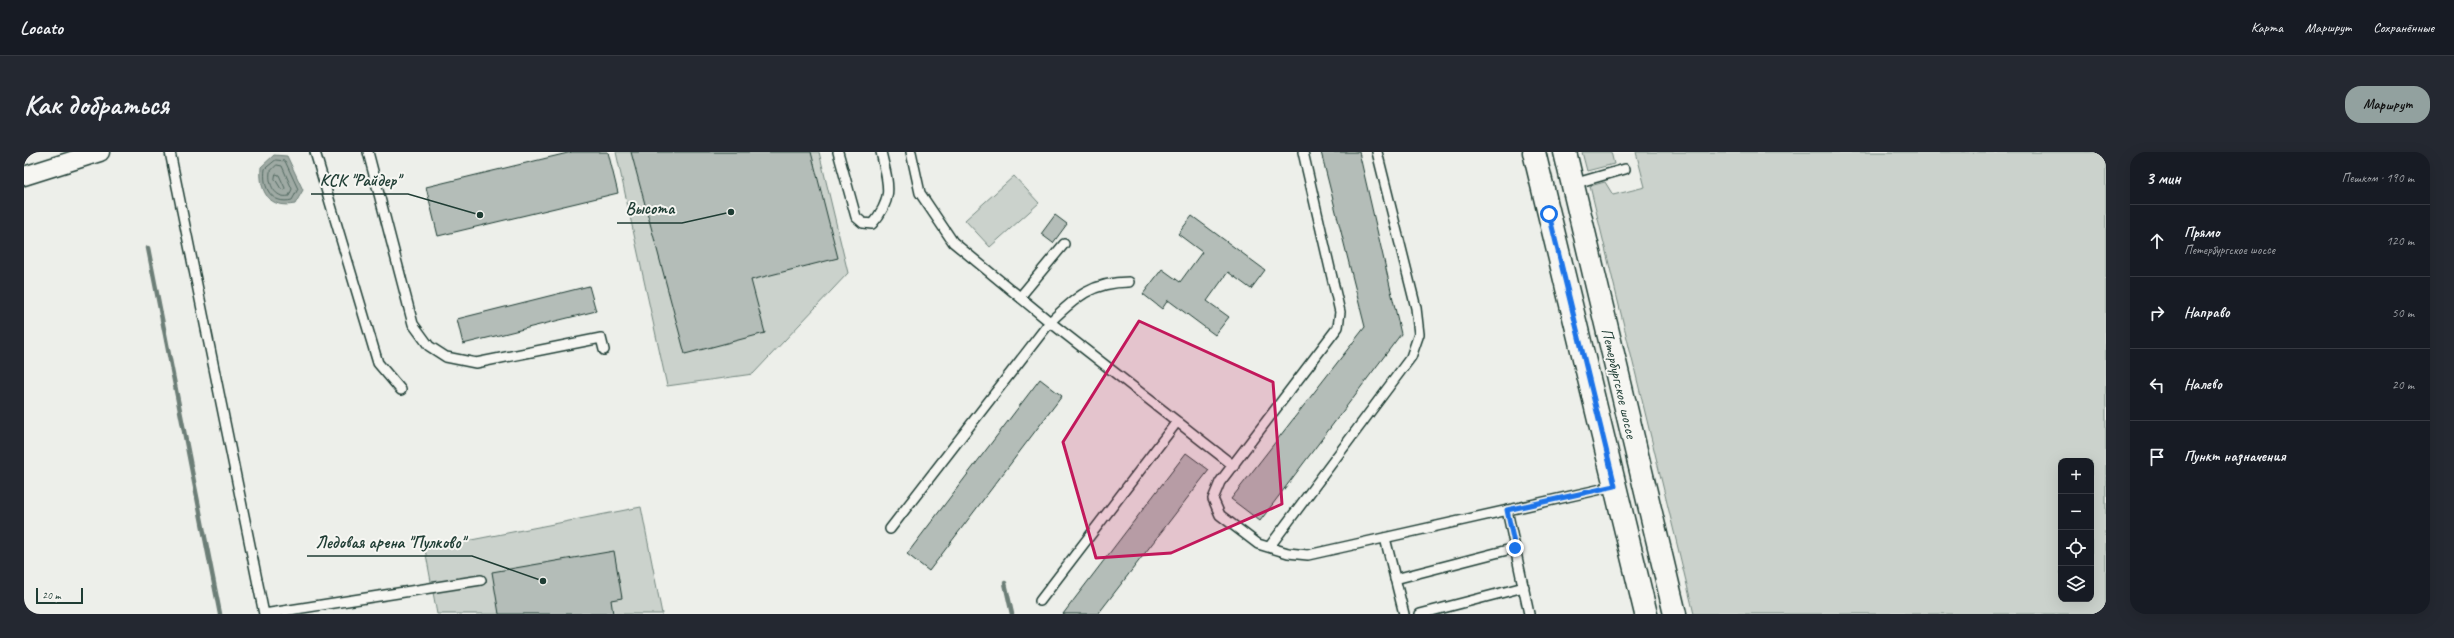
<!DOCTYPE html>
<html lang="ru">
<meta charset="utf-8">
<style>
body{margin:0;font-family:Caveat,sans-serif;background:#242831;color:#f1f3f6}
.controls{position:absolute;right:12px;bottom:12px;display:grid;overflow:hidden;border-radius:8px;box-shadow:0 4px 16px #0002}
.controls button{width:36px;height:36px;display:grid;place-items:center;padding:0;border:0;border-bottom:1px solid #363941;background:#171b24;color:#f1f3f6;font:20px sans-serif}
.scale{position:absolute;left:12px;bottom:10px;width:47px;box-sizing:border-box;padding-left:4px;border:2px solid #1f3d34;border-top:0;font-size:11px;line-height:14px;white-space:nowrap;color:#1f3d34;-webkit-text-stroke:3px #f6f6f2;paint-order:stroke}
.stop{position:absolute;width:12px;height:12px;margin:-9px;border:3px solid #1a73e8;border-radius:50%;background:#fff}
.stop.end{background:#1a73e8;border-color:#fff;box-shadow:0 1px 4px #0008}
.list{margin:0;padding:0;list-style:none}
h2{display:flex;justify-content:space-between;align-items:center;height:52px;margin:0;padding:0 16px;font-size:17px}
h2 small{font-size:13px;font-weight:400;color:#9ea1a6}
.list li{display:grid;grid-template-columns:26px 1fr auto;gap:12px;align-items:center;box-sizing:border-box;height:72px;padding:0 16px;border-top:1px solid #363941}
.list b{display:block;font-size:15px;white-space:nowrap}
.list p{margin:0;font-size:13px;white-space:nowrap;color:#9ea1a6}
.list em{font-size:13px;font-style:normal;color:#9ea1a6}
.icon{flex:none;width:22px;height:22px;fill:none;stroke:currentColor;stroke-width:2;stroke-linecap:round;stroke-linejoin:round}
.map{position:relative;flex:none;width:2082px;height:462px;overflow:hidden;border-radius:16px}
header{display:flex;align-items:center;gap:24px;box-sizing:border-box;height:56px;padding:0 20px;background:#171b24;border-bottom:1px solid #363941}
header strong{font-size:19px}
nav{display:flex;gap:22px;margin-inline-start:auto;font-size:14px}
.intro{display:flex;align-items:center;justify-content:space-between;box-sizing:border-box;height:96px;padding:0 24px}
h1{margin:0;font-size:28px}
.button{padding:10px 18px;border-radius:16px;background:#92a19f;color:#111;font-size:14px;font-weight:700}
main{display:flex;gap:24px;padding:0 24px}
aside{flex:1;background:#171b24;border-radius:16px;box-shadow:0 4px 16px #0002}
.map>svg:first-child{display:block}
</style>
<header>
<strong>Locato</strong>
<nav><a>Карта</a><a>Маршрут</a><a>Сохранённые</a></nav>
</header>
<div class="intro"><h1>Как добраться</h1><a class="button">Маршрут</a></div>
<main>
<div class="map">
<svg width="2082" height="462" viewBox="0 0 2082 462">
<rect width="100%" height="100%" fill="#edefea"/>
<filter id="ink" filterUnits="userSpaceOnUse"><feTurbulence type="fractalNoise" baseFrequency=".025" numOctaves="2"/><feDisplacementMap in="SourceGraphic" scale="8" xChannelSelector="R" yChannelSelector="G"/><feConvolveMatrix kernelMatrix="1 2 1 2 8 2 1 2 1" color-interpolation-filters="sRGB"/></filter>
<g filter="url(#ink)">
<!-- green -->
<g fill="#cbd2cc" stroke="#758880" fill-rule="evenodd">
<path d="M 592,0 L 795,0 L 824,121 L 729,222 L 643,234 Z"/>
<path d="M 1558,0 L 1587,0 L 1590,12 L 1563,19 Z"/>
<path d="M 1612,0 L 2082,0 L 2082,462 L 1670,462 L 1566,34 L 1581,30 L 1589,43 L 1621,35 ZM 2037,309 L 2067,309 L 2067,447 L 2037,447 Z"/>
<path d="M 990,24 L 1015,51 L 966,95 L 941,68 Z"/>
<path d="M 617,355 L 638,462 L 413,462 L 401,397 Z"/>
</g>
<!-- water -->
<path fill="#9faaa4" stroke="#6c7e77" d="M 250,3 L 263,4 L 279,38 L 271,52 C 245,57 235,40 237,15 Z"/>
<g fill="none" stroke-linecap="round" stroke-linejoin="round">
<!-- shore -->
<g stroke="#526961" stroke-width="1">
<path d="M 252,8 L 261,9 L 274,37 L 268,48 C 248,53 238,36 241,17 Z"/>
<path d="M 253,13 L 258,14 L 268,37 L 265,44 C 251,47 244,32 246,20 Z"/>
<path d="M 252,22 L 255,23 L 261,36 L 260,38 L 257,37 L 251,27 Z"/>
</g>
<!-- stream -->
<g stroke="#6c7e77" stroke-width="4.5">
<path d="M 124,96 L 196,462"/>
<path d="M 981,431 L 988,462"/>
</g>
</g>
<!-- building -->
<g fill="#b4bdb8" stroke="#1f3d34">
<path d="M 548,0 L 584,0 L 594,41 L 414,84 L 402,35 Z"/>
<path d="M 607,0 L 787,0 L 814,106 L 727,128 L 741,181 L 661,202 Z"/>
<path d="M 1297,0 L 1335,0 L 1377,182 L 1236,369 L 1207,347 L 1341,175 Z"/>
<path d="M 1031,63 L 1043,72 L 1029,91 L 1017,82 Z"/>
<path d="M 1168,64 L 1241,118 L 1227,137 L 1204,120 L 1183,149 L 1205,165 L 1191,183 L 1144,148 L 1138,157 L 1119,142 L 1138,117 L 1156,130 L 1178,100 L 1154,82 Z"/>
<path d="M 565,134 L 572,159 L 439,192 L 433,167 Z"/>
<path d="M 1016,227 L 1038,244 L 905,419 L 883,402 Z"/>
<path d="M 1162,301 L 1185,318 L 1074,462 L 1039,462 Z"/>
<path d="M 590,399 L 598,446 L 587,448 L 589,462 L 475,462 L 468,420 Z"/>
</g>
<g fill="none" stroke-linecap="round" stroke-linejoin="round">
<!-- lane casing -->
<g stroke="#1f3d34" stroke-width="12">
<g id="lane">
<path d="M 146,0 L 240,462 L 457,428"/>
<path d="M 291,0 L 354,211 L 377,238"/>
<path d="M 344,0 L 389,172 L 405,194 L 422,205 L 452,211 L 577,186 L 580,198"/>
<path d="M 814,0 L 832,65 L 839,71 L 848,72 C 871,46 864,31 857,0"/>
<path d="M 887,0 L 896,41 L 929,90 L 1026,170 L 1210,314"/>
<path d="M 1279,0 L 1316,160 L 1314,175 L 1196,330 L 1189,347 L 1196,363 L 1234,392 L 1264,401 L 1284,403 L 1591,334"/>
<path d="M 1549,32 L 1601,17"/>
<path d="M 996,145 L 1040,92"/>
<path d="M 1483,358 L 1505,462"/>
<path d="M 866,377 L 1026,170 C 1052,145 1068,130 1105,130"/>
<path d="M 1361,386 L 1380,462"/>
<path d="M 1246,394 L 1387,205 L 1395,182 L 1392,156 L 1353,0"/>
<path d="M 1371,427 L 1491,396"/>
<path d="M 1016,449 L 1152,271"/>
<path d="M 1396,462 L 1500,435"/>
</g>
</g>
<!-- street casing -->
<g stroke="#1f3d34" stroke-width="21">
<path id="street" d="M 0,24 L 76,0"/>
</g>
<!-- secondary casing -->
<g stroke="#1f3d34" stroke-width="25">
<g id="secondary">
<path d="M 1510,0 L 1622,462"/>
<path d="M 1541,0 L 1651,462"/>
</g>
</g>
<!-- lane -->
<use href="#lane" stroke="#f6f6f2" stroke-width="9"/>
<!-- street -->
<use href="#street" stroke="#f6f6f2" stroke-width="18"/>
<!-- secondary -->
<use href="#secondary" stroke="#f6f6f2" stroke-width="22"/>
</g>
</g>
<g fill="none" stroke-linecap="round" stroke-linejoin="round" filter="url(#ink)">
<!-- route -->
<path stroke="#1a73e8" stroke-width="5" d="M 1491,396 L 1483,358 L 1591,334 L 1525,62"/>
</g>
<!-- marked area -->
<path fill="#c2185b" fill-opacity="0.2" stroke="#c2185b" stroke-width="3" stroke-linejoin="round" d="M 1115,169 L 1249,230 L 1258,352 L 1147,401 L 1072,406 L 1039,290 Z"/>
<g text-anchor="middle" stroke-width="4" stroke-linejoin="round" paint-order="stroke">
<!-- street labels -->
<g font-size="16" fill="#1f3d34" stroke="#f6f6f2">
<text transform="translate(1596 231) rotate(77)" y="6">Петербургское шоссе</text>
</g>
</g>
<!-- callouts -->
<path fill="none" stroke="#1f3d34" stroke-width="1.5" d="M456 63L384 42H287M707 60L658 71H593M519 429L448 404H283"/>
<g fill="#1f3d34" stroke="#f6f6f2" stroke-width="1.5">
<circle cx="456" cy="63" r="4"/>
<circle cx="707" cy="60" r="4"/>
<circle cx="519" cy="429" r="4"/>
</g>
<g font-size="17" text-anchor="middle" font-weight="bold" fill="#1f3d34" stroke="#f6f6f2" stroke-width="4" stroke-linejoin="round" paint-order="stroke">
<text x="336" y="34">КСК "Райдер"</text>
<text x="626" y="62">Высота</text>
<text x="366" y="396">Ледовая арена "Пулково"</text>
</g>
</svg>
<div class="controls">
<button>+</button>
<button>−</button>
<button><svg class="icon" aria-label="locate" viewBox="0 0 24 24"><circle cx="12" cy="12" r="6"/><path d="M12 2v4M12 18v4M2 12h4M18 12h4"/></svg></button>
<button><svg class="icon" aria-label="layers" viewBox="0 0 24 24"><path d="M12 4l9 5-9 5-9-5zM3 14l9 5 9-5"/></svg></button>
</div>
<div class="scale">20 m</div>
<div class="stop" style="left:1525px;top:62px"></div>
<div class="stop end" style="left:1491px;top:396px"></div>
</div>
<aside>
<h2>3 мин<small>Пешком · 190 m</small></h2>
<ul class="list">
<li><svg class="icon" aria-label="ahead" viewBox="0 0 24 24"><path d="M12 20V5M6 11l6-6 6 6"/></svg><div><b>Прямо</b><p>Петербургское шоссе</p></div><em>120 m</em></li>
<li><svg class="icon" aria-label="right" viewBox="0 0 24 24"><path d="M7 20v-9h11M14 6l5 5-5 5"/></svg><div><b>Направо</b></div><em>50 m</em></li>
<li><svg class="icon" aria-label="left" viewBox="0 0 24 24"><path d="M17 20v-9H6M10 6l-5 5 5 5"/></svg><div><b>Налево</b></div><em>20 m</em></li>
<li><svg class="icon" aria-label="arrive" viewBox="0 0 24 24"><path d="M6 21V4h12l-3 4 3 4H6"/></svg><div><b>Пункт назначения</b></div></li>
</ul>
</aside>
</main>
